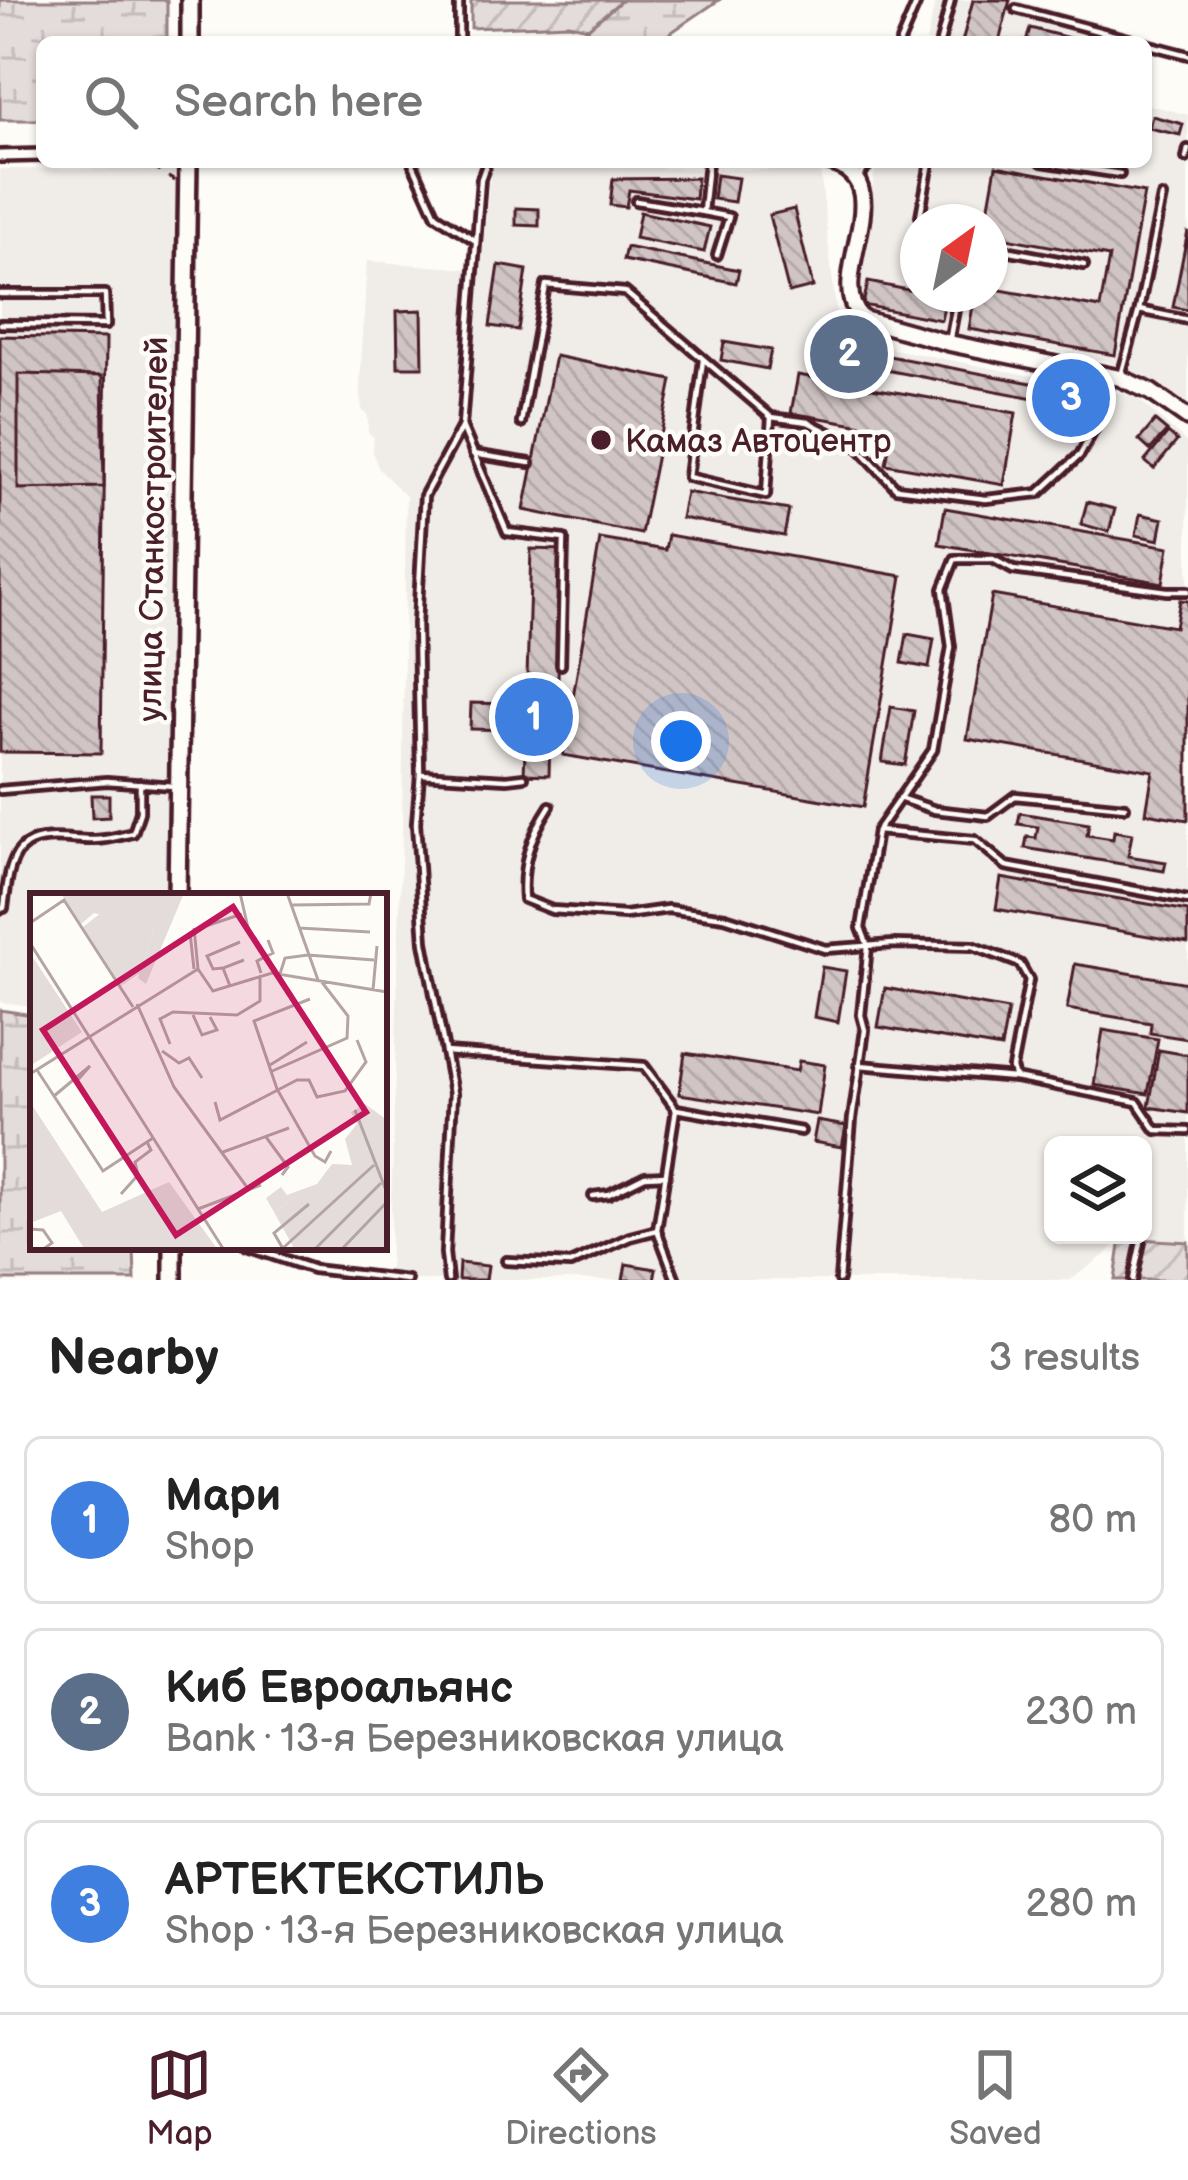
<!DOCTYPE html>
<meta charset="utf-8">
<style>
body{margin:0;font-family:"Balsamiq Sans",sans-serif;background:#f2f2f2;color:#222}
.controls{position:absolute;right:36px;bottom:36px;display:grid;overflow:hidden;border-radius:18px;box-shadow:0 3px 9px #0004}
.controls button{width:108px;height:108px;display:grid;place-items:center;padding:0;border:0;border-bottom:3px solid #e0e0e0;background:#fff;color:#222;font:60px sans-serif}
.compass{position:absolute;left:900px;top:204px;width:108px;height:108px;border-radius:50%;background:#fff;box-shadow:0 3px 9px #0004;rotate:33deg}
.you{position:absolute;left:681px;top:741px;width:42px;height:42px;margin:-30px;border:9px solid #fff;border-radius:50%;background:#1a73e8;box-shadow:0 0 0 18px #1a73e833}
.badge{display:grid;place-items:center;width:78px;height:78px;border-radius:50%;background:#4a1f2b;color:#fff;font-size:39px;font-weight:700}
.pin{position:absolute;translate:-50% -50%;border:6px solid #fff;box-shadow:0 3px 12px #0006}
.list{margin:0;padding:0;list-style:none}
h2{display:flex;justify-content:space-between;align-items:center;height:156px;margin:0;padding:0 48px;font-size:51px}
h2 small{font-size:39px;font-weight:400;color:#767676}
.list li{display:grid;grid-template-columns:78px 1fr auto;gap:36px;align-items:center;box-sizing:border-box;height:168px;margin:0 24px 24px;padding:0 24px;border:3px solid #e0e0e0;border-radius:18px}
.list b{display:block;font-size:45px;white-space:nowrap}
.list p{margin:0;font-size:39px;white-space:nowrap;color:#767676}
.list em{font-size:39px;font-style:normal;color:#767676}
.icon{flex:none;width:66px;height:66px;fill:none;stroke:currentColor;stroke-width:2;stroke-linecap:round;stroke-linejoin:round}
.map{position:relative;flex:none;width:1188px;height:1280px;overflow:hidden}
.search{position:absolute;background:#fff;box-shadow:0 3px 9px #0004;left:36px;right:36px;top:36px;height:132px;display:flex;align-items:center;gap:30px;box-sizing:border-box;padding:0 42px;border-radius:18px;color:#767676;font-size:45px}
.sheet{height:732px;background:#fff}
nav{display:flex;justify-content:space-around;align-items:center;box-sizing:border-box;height:168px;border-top:3px solid #e0e0e0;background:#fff;font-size:33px;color:#767676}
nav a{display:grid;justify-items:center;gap:6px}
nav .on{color:#4a1f2b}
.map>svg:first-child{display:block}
</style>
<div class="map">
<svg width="1188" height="1280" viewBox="0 0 1188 1280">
<defs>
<pattern id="wetland-marsh" width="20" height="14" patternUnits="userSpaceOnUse" patternTransform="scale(3)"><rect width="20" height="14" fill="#e3dcda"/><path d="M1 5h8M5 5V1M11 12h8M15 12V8" fill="none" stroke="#c4bcbb"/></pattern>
<pattern id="garden-furrows" width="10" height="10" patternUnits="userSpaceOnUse" patternTransform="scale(3)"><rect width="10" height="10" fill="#e3dcda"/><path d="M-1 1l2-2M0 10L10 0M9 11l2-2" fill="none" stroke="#c4bcbb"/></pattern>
<pattern id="building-back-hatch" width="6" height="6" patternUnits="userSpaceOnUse" patternTransform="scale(3)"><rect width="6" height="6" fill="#d0c5c4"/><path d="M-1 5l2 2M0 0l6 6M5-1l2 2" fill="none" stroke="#b4a9a9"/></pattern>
</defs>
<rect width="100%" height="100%" fill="#fdfcf7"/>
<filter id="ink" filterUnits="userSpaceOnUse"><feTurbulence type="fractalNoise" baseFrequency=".00833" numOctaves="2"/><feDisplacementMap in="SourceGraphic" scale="24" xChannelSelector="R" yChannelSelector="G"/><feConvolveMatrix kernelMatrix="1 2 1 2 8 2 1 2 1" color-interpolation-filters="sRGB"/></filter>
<g filter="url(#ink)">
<!-- built -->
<g fill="#f0ece8" fill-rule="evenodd">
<path d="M 936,0 L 1015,0 L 1152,37 L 1146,58 L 1146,42 L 926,42 Z"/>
<path d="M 1146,104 L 1188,115 L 1188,403 L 1107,361 L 932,329 L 865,313 L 859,306 L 859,280 L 874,175 L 880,162 L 1146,162 ZM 918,222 L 990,222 L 990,294 L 918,294 Z"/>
<path d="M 491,165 L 820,171 L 836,310 L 831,337 L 1135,396 L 1188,444 L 1188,1242 L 1121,1239 L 1106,1254 L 1070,1280 L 389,1280 L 402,833 L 406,496 L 379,469 L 372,452 L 374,438 L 368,432 L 368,415 L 362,410 L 360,387 L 367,261 L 481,270 ZM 1053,1145 L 1143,1145 L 1143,1235 L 1053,1235 Z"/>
<path d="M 0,169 L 181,170 L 174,896 L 33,896 L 33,1006 L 0,1002 Z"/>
</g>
<!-- wetland -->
<g fill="url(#wetland-marsh)" stroke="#967e82" stroke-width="3">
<path d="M 0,0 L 167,0 L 167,42 L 42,42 L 42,120 L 0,120 Z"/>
<path d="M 622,0 L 719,0 L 657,42 L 571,42 Z"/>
<path d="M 0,1010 L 33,1015 L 33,1247 L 134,1247 L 135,1280 L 0,1280 Z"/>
</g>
<!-- garden -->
<g fill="url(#garden-furrows)" stroke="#967e82" stroke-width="3">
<path d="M 471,0 L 622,0 L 588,28 L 569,24 L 471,28 Z"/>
<path d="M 1121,1238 L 1188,1242 L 1188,1280 L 1115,1280 Z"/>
</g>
<!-- building -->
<g fill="url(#building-back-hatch)" stroke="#4a1f2b" stroke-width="3">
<path d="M 973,0 L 1010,0 L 999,42 L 962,42 Z"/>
<path d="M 1030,28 L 1085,42 L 1026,42 Z"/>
<path d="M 1152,116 L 1183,124 L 1180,135 L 1149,128 Z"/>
<path d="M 996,166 L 1144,193 L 1115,355 L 969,329 L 975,294 L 990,294 L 990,288 L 1100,308 L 1109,257 L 990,235 L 990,222 L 986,222 Z"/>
<path d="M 716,175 L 738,178 L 734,202 L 713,199 Z"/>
<path d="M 697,178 L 695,199 L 629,190 L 626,207 L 610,205 L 613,179 Z"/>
<path d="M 516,208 L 539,209 L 539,226 L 516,225 Z"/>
<path d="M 794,209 L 813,287 L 789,293 L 769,215 Z"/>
<path d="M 640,212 L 710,227 L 704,252 L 635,238 Z"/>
<path d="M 1188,231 L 1188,310 L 1173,307 Z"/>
<path d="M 626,247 L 739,270 L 736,283 L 623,260 Z"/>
<path d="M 499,265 L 527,270 L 518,330 L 490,326 Z"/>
<path d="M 868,282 L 918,292 L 918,294 L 946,297 L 941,320 L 863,305 Z"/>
<path d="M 422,310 L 423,367 L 398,367 L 397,311 Z"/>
<path d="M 0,336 L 106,338 L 101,753 L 0,752 Z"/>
<path d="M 810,341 L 1084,393 L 1081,407 L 807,355 Z"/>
<path d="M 724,342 L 771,350 L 767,369 L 721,360 Z"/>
<path d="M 555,356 L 672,380 L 641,534 L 524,510 Z"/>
<path d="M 813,359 L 862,367 L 861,375 L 811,368 Z"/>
<path d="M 18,374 L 102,376 L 104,487 L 18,489 Z"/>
<path d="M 798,375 L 1016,413 L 1004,485 L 886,464 L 892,430 L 791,413 Z"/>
<path d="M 1155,421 L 1167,431 L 1150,450 L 1139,440 Z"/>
<path d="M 1168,433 L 1177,441 L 1154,469 L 1145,461 Z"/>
<path d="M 686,492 L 789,510 L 784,536 L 681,518 Z"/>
<path d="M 1087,502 L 1115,509 L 1109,532 L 1081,524 Z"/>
<path d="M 945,508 L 1169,547 L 1163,583 L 939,544 Z"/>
<path d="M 1140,514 L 1163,519 L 1159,540 L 1136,535 Z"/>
<path d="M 668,535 L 902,576 L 863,807 L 563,755 L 600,539 L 665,550 Z"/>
<path d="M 531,549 L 562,550 L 558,678 L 527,677 Z"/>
<path d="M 992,595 L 1175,627 L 1180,600 L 1188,601 L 1188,820 L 1146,813 L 1153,771 L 967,739 Z"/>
<path d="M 907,634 L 934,639 L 929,668 L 902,663 Z"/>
<path d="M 471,703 L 551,705 L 549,775 L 524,774 L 526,730 L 470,729 Z"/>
<path d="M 891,707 L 914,711 L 905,765 L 882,762 Z"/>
<path d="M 91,795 L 109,795 L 109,817 L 92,818 Z"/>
<path d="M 1020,813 L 1089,824 L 1087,835 L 1113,839 L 1114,831 L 1132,834 L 1128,856 L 1166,862 L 1164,871 L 1025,848 L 1027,837 L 1036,838 L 1038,827 L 1018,824 Z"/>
<path d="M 1001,878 L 1188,911 L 1188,943 L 996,909 Z"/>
<path d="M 1075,964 L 1188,983 L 1188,1039 L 1150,1033 L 1151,1023 L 1067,1009 Z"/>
<path d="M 822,967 L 846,971 L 838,1022 L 814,1017 Z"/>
<path d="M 885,988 L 1008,1010 L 1001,1048 L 878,1027 Z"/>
<path d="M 1103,1030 L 1158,1039 L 1148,1094 L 1094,1085 Z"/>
<path d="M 1159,1050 L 1188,1055 L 1188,1113 L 1149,1107 Z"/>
<path d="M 685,1053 L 797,1071 L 799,1061 L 825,1065 L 818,1115 L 679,1094 Z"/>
<path d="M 817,1121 L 846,1126 L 842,1147 L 813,1142 Z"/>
<path d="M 459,1263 L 488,1266 L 486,1280 L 458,1280 Z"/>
<path d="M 626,1264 L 656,1269 L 654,1280 L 623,1280 Z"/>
</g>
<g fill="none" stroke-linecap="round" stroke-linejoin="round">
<!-- lane casing -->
<g stroke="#4a1f2b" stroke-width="14">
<g id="lane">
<path d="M 1016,9 L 1140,42"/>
<path d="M 459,42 L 459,0"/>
<path d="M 900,42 L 918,0"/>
<path d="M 940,42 L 951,0"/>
<path d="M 1146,44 L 1188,55"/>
<path d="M 1186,158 L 1188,149"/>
<path d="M 412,162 L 436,215 L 476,241"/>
<path d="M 1042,162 L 1120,174"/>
<path d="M 859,176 L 871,162"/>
<path d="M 636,201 L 703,212 L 708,162"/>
<path d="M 703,212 L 729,217 L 717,255"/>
<path d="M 926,222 L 920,216 L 930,162"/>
<path d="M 990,247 L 1084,265"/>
<path d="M 0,294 L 105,294 L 106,325 L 0,324"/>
<path d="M 1139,310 L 1162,197"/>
<path d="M 950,337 L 958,294"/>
<path d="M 703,360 L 688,477 L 766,495 L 771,417"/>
<path d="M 1122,372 L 1139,310 L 1188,320"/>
<path d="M 521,423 L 546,285 L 625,292 L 771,417 L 808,422 L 858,447 L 896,488 L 986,499 L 1039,493 L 1080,455 L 1102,415 L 1110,381"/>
<path d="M 462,426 L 507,532 L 564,539 L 561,665"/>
<path d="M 473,454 L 530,463"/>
<path d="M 420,774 L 507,779 L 524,777"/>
<path d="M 0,790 L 107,781 L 174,786"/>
<path d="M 899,798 L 935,810 L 988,816 L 1015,796 L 1125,807"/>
<path d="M 550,806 C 531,835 521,864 524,899 L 552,910 L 625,915 L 668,909 L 725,917 L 825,949 L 894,944 L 973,946 L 1020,964 L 1029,980 L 1012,1068 L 1015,1078 L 1137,1102 L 1156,1130 L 1188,1131"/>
<path d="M 877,831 L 975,840 L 1006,866 L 1188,900"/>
<path d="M 0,909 L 4,908 C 7,889 8,856 26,845 C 44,833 74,841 94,840 C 107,840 120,836 133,833 L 140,812 L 140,783"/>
<path d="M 445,1052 L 644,1066 L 676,1109 L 801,1131"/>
<path d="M 859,1065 L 1015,1078"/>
<path d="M 676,1109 L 657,1230 L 676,1280"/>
<path d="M 593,1196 L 609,1194 L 645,1176 L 666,1175"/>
<path d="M 247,1247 L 313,1269 L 407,1280"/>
<path d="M 506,1261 L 570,1264 L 630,1237 L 657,1230"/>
<path d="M 448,1280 L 445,1253 L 453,1093 L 424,942 L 416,823 L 420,774 L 417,624 L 424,496 L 462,426 L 481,179 L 487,162"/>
<path d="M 839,1280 L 852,1119 L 865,1030 L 861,1015 L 868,946 L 861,928 L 877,831 L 933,750 L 951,647 L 943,589 L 955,559 L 993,559 L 1013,570 L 1167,591 L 1188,591"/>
<path d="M 1133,1280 L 1141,1242"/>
</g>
</g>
<!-- street casing -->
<g stroke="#4a1f2b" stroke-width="18">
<path id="street" d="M 0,156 L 42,155"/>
</g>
<!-- secondary casing -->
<g stroke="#4a1f2b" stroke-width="22">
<path id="secondary" d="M 829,162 C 906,183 820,281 863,319 L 949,343 L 1120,378 L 1151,392 L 1188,418"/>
</g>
<!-- primary casing -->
<g stroke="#4a1f2b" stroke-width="24">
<g id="primary">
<path d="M 190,42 L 190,0"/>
<path d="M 177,896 L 188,162"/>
<path d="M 173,1280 L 173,1247"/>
</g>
</g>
<!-- path -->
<path stroke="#4a1f2b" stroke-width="3" stroke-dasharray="12 9" stroke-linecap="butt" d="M 156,162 L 157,170 L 175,181"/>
<!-- lane -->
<use href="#lane" stroke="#fdfcf7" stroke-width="4.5"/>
<!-- street -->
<use href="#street" stroke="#fdfcf7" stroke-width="9"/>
<!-- secondary -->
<use href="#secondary" stroke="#fdfcf7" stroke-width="14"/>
<!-- primary -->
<use href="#primary" stroke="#fdfcf7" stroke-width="15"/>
</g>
</g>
<!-- markers -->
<circle fill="#4a1f2b" stroke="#fdfcf7" stroke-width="4.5" cx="601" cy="440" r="12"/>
<g text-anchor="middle" stroke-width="9" stroke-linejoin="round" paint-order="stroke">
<!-- poi labels -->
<g font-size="33" fill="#4a1f2b" stroke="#fdfcf7" text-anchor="start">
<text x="625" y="452">Камаз Автоцентр</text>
</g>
<!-- street labels -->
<g font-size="33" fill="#4a1f2b" stroke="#fdfcf7">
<text transform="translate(152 529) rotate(-89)" y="12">улица Станкостроителей</text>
</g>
</g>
<!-- overview -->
<g transform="translate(30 893)">
<rect width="357" height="357" fill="#fdfcf7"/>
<path d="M 154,0 L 116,91 L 108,85 L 124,36 L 64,20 L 51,31 L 32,2 ZM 0,60 L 52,139 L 0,173 ZM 0,209 L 72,319 L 139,289 L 188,357 L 55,357 L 31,318 L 0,330 ZM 302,271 L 322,272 L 294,303 L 268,302 L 244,319 L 236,305 L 251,294 L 257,302 L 287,291 Z" fill="#e3dcda"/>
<path d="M 80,13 L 124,36 L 110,80 L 91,93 L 53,34 ZM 335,211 L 357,227 L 357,357 L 265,357 L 244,319 L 268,302 L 294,302 L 322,272 L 315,246 L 327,231 L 321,219 Z" fill="#e3dcda"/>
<path fill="none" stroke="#b5a4a5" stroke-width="3" d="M 210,0 L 219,39M 257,0 L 288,87M 262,12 L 339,11 L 341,0M 0,30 L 34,7 L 103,114M 176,33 L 212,21M 164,35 L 168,76 L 183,98 L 242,80 L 357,99M 269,35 L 340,39M 160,40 L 164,76M 0,50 L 194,357M 193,75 L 183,76 L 177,63 L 210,49M 231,80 L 227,68 L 243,60 L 238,47M 250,81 L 255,65 L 278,62 L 344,67M 200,93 L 193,75 L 214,67M 343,97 L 347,53M 280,106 L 224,128 L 247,196 L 285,263 L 295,269 L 301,258M 107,111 L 144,194 L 219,297M 163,122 L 172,142 L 187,137 L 180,124M 140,151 L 130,126 L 143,119 L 207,122 L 230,108 L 230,82M 132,158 L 149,170 L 159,165 L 172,185M 240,172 L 277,149M 7,177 L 73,278 L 123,245M 240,179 L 317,145 L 318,123 L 291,88M 0,181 L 168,76M 24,203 L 60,173 L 46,189M 185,209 L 190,227 L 267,187 L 279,187 L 287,204 L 315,198 L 336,169 L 327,147M 325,217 L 357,300M 236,244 L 258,274 L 252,282M 193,259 L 259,235M 91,301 L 108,282 L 105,269 L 121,257 L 117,249M 168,316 L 231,292M 0,336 L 13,337 L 22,350 L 12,357M 252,354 L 244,340 L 279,311M 253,355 L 344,272M 284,357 L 351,290M 311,357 L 357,309"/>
<path fill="#c2185b" fill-opacity="0.15" stroke="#c2185b" stroke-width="6" d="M 203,14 L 336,219 L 146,342 L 13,137 Z"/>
<rect width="357" height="357" fill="none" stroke="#4a1f2b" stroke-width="6"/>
</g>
</svg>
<div class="controls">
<button><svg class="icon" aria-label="layers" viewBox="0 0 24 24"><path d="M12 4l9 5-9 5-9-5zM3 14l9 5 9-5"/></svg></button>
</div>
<svg class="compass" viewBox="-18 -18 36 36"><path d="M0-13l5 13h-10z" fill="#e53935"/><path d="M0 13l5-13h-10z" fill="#767676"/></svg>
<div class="you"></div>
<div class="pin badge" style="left:534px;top:717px;background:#3f7fe0">1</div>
<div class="pin badge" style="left:849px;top:354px;background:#5c6f8a">2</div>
<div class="pin badge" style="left:1071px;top:398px;background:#3f7fe0">3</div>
<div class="search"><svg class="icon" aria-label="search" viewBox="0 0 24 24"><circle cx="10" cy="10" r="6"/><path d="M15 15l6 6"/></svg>Search here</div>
</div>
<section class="sheet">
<h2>Nearby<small>3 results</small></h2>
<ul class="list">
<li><span class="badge" style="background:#3f7fe0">1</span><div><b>Мари</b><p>Shop</p></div><em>80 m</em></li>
<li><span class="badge" style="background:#5c6f8a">2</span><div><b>Киб Евроальянс</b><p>Bank · 13-я Березниковская улица</p></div><em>230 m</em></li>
<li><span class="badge" style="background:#3f7fe0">3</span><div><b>АРТЕКТЕКСТИЛЬ</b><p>Shop · 13-я Березниковская улица</p></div><em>280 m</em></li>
</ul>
</section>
<nav>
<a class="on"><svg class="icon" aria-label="map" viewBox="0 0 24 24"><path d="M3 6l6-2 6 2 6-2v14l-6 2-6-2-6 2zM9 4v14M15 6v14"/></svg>Map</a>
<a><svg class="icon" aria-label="directions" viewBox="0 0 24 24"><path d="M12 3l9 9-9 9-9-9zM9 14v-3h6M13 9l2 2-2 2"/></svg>Directions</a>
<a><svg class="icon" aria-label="saved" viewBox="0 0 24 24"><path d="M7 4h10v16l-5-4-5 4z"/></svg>Saved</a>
</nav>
